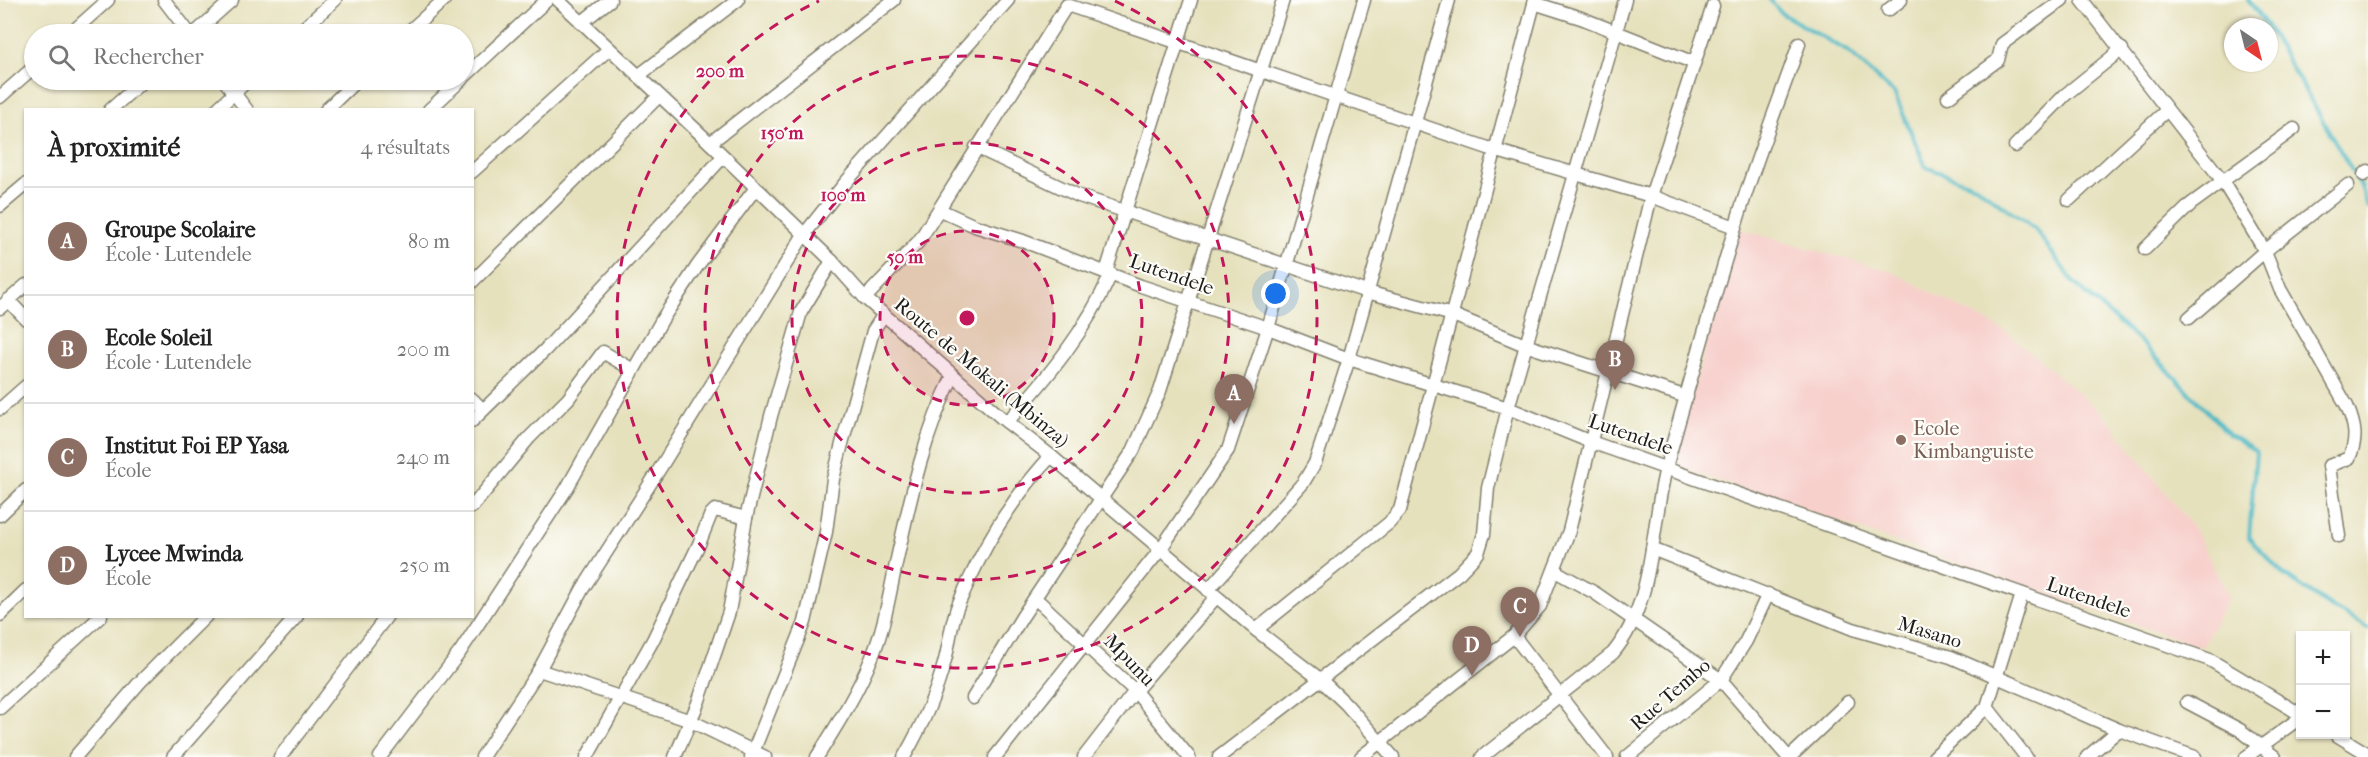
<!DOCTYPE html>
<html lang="fr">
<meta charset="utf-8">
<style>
body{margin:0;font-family:"IM FELL French Canon",serif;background:#f6f6f6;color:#222}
.controls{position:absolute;right:18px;bottom:18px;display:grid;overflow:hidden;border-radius:0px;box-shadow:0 2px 4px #0004}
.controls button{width:54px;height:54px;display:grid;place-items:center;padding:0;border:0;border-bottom:2px solid #e0e0e0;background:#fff;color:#222;font:30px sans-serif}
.compass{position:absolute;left:2224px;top:18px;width:54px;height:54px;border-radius:50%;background:#fff;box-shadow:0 2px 4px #0004;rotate:145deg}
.you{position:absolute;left:1276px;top:294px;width:21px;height:21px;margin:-15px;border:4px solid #fff;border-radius:50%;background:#1a73e8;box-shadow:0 0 0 9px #1a73e833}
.badge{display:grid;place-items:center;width:39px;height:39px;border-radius:50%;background:#c8321e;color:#fff;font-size:20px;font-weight:700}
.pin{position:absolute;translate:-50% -50px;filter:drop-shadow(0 2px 3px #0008)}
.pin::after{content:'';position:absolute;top:32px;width:21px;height:18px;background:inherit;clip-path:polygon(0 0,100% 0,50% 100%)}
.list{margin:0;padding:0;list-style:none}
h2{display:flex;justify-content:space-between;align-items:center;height:78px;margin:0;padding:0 24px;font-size:26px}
h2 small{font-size:20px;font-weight:400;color:#767676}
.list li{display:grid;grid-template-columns:39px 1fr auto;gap:18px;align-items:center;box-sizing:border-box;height:108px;padding:0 24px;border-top:2px solid #e0e0e0}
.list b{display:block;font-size:22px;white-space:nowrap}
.list p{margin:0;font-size:20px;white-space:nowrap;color:#767676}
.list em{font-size:20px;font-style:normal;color:#767676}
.icon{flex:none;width:33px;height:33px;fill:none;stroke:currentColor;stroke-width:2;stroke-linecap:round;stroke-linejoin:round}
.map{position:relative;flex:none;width:2368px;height:757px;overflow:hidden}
.search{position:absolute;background:#fff;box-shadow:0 2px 4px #0004;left:24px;top:24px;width:450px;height:66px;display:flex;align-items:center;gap:15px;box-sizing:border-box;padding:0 21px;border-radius:33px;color:#767676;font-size:22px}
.panel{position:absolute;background:#fff;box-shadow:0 2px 4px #0004;left:24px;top:108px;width:450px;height:510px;border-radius:0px}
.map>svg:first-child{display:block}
</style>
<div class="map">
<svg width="2368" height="757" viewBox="0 0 2368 757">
<rect width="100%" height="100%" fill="#fdfcf7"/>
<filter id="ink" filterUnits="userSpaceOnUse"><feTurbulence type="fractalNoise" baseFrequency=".0167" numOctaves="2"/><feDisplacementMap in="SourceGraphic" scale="12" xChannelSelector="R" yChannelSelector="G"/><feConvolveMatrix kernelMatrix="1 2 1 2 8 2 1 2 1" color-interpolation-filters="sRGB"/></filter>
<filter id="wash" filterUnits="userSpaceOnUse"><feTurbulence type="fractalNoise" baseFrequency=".008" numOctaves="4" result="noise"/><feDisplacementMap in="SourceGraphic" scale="24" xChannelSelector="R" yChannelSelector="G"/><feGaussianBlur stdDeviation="1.35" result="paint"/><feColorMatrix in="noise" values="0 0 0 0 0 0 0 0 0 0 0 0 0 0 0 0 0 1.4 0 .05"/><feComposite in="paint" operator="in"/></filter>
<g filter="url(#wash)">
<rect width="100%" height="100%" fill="#e6e1bd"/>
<!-- built -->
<path fill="#f7d0cc" d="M 1740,229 L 1890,271 L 2008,333 L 2105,416 L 2194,529 L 2229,597 L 2202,647 L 1671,464 Z"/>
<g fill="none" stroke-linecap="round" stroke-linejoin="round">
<!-- stream -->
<g stroke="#4ab8c4" stroke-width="4">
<path d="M 1770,0 L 1781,13 L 1847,51 L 1894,93 L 1926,167 L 1976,186 L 2035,229 L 2073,282 L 2145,346 L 2230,435 L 2256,452 L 2249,538 L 2283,574 L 2333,608 L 2368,628"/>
<path d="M 2248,0 L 2268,27"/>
<path d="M 2269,29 L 2361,186 L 2368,207"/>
</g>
</g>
</g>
<g filter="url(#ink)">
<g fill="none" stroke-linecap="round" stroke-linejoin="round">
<!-- minor casing -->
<g stroke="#817e6c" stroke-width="15">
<g id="minor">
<path d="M 164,0 L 190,34"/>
<path d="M 558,0 L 710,143 L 832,261 L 865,298 L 1003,419 L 1051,456 L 1256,630 L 1321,680 L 1346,704 L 1393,757"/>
<path d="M 2082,0 L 2222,180 L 2265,251 L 2280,289 L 2347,406 C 2355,425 2358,439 2349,458 L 2329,466 L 2339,536"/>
<path d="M 1534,3 L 1581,18 L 1692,62"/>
<path d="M 1888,10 L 1901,0"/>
<path d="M 581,23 L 610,0"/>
<path d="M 70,34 L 108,0"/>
<path d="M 194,34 L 232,0"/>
<path d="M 297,34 L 335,0"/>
<path d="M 406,34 L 444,0"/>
<path d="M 638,76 L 738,0"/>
<path d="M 464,77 L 547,0"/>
<path d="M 224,80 L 247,110"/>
<path d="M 0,97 L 34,67"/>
<path d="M 1948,97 L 1998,60 L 2002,44 L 2062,0"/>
<path d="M 110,110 L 144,80"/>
<path d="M 216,110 L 248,80"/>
<path d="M 326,110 L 357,80"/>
<path d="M 429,110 L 461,80"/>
<path d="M 710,143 L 894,0"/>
<path d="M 2015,146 L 2065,95 L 2122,49"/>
<path d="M 976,147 L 1079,196 L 1367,292 L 1453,315 L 1525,345 L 1687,397"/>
<path d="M 472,172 L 609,49"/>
<path d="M 2364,175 L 2368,171"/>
<path d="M 2069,200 L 2167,110"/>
<path d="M 0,206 L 26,184"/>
<path d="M 940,210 L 975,226 L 1023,241 L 1141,286 L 1268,328 L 1349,359 L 1508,408 L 1591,442 L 2210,660 L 2300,714"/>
<path d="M 2145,249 L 2191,204 L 2294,129"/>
<path d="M 1106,272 L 1191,0"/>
<path d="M 472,282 L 659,96"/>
<path d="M 865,298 L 919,241 L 1067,5 L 1494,150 L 1651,196 L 1735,227"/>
<path d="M 8,300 L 26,319"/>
<path d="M 0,308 L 26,285"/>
<path d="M 2189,318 L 2265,251 L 2348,185"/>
<path d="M 472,399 L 483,410"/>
<path d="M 0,409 L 26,386"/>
<path d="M 472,421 L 546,349 L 722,158"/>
<path d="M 1007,422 C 1049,376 1086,331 1111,274"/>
<path d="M 472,507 L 529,438 L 568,399 L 603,352 L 633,370"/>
<path d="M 0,515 L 26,490"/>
<path d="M 1652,549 L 1853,629 L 1951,657 L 2119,730 L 2195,757"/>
<path d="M 1555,571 L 1595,593 L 1721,680 L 1788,757"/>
<path d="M 1208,590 L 1303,483 L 1315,463 L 1349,359 L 1449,0"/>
<path d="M 1035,598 L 1135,691 L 1189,757"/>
<path d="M 0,615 L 26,590"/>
<path d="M 1256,630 L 1389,523 L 1400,510 L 1535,0"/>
<path d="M 1514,636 L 1607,757"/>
<path d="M 539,670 L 691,721 L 765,757"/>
<path d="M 973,698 L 1022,617 L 1133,451 L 1160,391 L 1283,0"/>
<path d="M 2187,702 L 2240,730 L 2275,757"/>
<path d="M 1987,707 L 2026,757"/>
<path d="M 0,708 L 101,616"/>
<path d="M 2335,734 L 2368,754"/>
<path d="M 75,757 L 140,682 L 206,616"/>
<path d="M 173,757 L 297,616"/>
<path d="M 280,757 L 387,616"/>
<path d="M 380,757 L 460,652 L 567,488 L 663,318 L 698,265 L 755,189"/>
<path d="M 482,757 L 539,670 L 582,590 L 659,470 L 803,236 L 846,182 L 1008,0"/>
<path d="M 587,757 L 653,640 L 699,544 L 711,514 L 715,510 L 746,518"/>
<path d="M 675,757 L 698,703 L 729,612 L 746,518 L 771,416 L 801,312 L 832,261"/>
<path d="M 751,757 L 805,622 L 826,532 L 833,479 L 843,440 L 873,331 L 884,314"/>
<path d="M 817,757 C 837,725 858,692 872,657 C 885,626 890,591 897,559 C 911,496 924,434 953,376"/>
<path d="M 904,757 C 922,726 936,695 945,660 C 950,642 951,620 959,603 C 983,546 1010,501 1051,456"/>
<path d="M 995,757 L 1160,550 L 1228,450 L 1268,328 L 1364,0"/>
<path d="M 1084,757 L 1135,691 L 1216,597"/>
<path d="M 1219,757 L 1459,573 L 1478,553 L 1484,534 L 1488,488 L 1508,408 L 1625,0"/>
<path d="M 1361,757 L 1514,636 L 1540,606 L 1569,531 L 1651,196 L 1713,6"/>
<path d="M 1482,757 L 1613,653 C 1656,601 1650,527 1667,464 C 1689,385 1711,306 1735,228 C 1753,166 1778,105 1799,44"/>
<path d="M 1627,757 L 1721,680 L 1746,641 L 1768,594"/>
<path d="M 1790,757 L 1848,702"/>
<path d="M 1934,757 L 1987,707 L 2022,594"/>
<path d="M 2087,757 L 2119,730"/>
<path d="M 2246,757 L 2300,718"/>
</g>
</g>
<!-- minor -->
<use href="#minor" stroke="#fff" stroke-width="12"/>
</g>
</g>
<!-- distance rings -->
<circle cx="967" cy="318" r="87" fill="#c2185b" fill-opacity=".12"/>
<g fill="none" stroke="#c2185b" stroke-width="3" stroke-dasharray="10 8">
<circle cx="967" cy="318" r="87"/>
<circle cx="967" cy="318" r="175"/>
<circle cx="967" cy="318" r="262"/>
<path d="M1115 1A350 350 0 1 1 819 1"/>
</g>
<!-- markers -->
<circle fill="#8d6e63" stroke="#fdfcf7" stroke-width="2" cx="1901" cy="440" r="6"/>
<g text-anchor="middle" stroke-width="4.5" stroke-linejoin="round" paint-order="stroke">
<!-- street labels -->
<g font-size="20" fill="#1c1c1c" stroke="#fdfcf7">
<text transform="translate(1172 274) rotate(19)" y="7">Lutendele</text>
<text transform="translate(982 372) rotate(40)" y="7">Route de Mokali (Mbinza)</text>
<text transform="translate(1631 434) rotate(19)" y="7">Lutendele</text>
<text transform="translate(2089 597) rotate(19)" y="7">Lutendele</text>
<text transform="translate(1930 632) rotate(17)" y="7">Masano</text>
<text transform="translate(1130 660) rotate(46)" y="7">Mpunu</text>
<text transform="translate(1670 694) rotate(-41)" y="7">Rue Tembo</text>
</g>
<!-- education labels -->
<g font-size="20" fill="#785e54" stroke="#fdfcf7" text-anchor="start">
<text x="1913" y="435">Ecole<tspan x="1913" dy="23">Kimbanguiste</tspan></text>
</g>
</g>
<circle cx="967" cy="318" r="9" fill="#c2185b" stroke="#fdfcf7" stroke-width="3"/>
<g font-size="18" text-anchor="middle" font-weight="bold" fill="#c2185b" stroke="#fdfcf7" stroke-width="4.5" stroke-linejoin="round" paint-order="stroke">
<text x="720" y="77">200 m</text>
<text x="782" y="139">150 m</text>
<text x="843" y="201">100 m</text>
<text x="905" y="263">50 m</text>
</g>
</svg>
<div class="controls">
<button>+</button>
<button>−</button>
</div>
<svg class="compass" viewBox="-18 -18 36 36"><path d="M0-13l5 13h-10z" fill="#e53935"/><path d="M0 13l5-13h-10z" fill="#767676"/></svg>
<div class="you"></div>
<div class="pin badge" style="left:1234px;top:424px;background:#8d6e63">A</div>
<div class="pin badge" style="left:1615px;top:390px;background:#8d6e63">B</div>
<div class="pin badge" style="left:1520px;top:637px;background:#8d6e63">C</div>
<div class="pin badge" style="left:1472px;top:676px;background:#8d6e63">D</div>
<div class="search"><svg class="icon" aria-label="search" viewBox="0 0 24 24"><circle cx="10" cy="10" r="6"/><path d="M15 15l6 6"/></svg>Rechercher</div>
<section class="panel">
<h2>À proximité<small>4 résultats</small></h2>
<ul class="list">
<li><span class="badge" style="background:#8d6e63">A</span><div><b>Groupe Scolaire</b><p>École · Lutendele</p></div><em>80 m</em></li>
<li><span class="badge" style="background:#8d6e63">B</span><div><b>Ecole Soleil</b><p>École · Lutendele</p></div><em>200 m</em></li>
<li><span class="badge" style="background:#8d6e63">C</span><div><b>Institut Foi EP Yasa</b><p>École</p></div><em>240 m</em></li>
<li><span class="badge" style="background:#8d6e63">D</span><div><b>Lycee Mwinda</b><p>École</p></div><em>250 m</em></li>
</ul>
</section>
</div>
